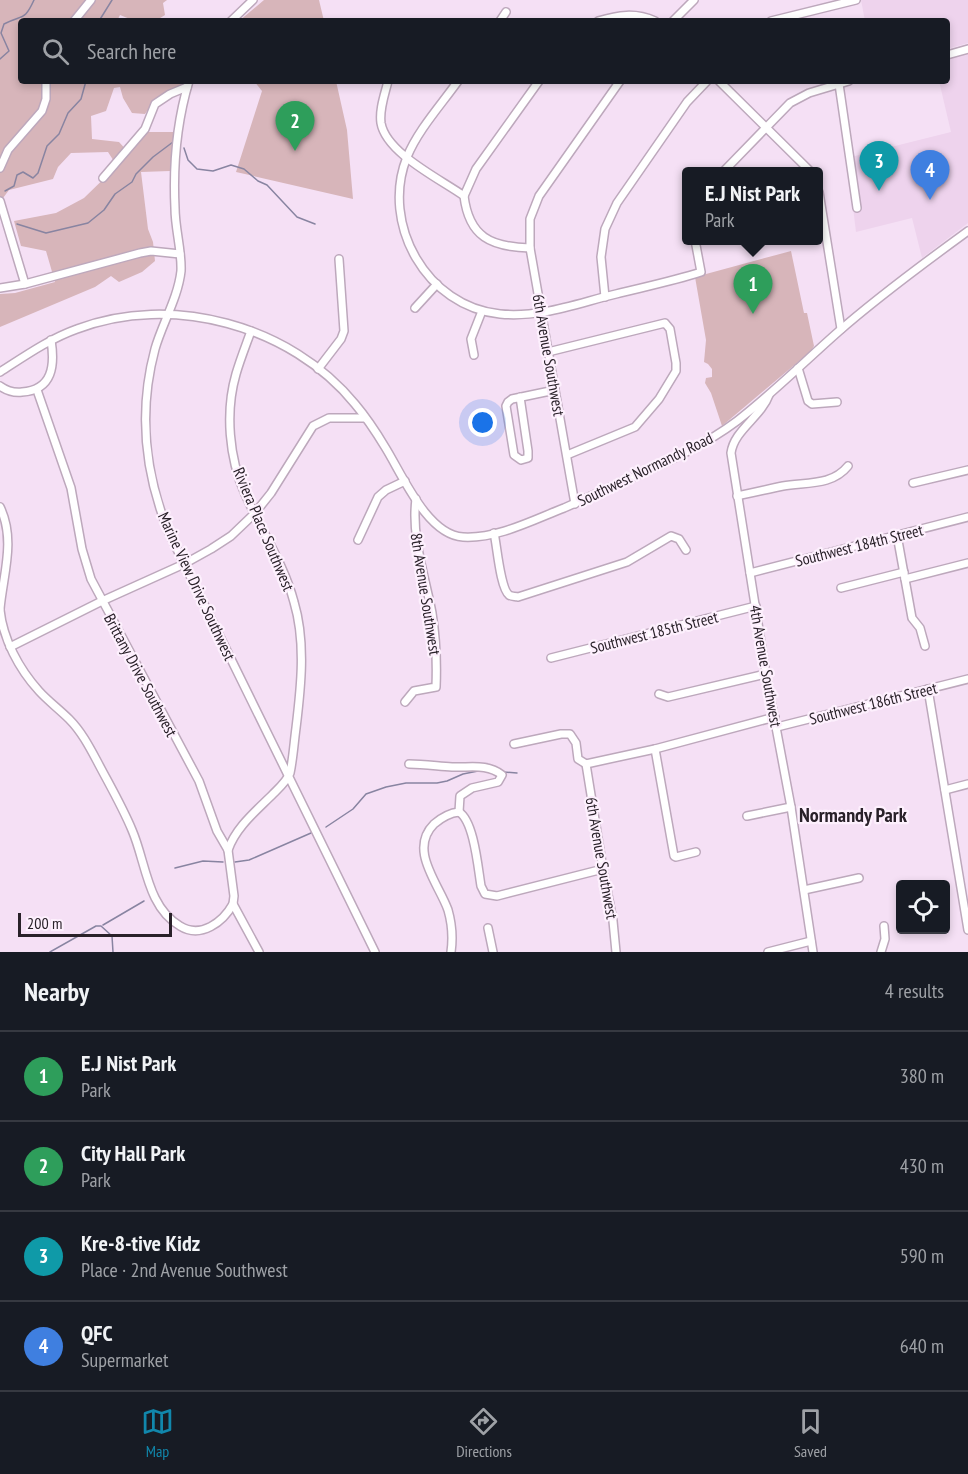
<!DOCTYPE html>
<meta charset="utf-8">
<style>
body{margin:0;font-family:"PT Sans Narrow",sans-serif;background:#242831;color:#f1f3f6}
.controls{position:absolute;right:18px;bottom:18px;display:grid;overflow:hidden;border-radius:6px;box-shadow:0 3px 9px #0003}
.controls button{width:54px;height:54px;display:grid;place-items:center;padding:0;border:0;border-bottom:2px solid #363941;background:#171b24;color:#f1f3f6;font:30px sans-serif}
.scale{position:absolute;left:18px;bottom:15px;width:154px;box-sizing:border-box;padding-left:6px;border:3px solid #292129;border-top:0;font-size:16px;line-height:21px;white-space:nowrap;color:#292129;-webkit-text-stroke:4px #fdf0fd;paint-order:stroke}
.you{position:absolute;left:483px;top:423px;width:21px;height:21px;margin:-15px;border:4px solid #fff;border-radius:50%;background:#1a73e8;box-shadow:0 0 0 9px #1a73e833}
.badge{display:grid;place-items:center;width:39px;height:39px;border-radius:50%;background:#1187ac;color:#fff;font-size:20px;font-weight:700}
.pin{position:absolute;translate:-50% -50px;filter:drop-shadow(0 2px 3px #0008)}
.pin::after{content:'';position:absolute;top:32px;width:21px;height:18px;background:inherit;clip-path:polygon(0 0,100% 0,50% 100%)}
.popup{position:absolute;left:682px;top:167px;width:141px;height:78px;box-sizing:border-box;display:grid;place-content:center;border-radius:6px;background:#171b24;filter:drop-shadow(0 2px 4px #0005);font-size:20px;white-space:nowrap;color:#9ea1a6}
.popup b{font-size:22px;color:#f1f3f6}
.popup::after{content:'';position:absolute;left:50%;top:100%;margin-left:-12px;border:12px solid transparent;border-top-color:#171b24}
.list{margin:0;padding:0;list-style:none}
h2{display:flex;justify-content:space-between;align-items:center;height:78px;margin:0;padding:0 24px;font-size:26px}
h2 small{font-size:20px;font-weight:400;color:#9ea1a6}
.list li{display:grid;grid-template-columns:39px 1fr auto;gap:18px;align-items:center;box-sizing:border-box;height:90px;padding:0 24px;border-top:2px solid #363941}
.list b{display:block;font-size:22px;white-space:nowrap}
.list p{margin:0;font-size:20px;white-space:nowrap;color:#9ea1a6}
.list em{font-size:20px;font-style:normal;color:#9ea1a6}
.icon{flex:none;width:33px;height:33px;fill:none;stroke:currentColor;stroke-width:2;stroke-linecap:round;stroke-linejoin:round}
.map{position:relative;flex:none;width:968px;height:952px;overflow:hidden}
.search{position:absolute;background:#171b24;box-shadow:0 3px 9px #0003;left:18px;right:18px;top:18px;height:66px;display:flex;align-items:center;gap:15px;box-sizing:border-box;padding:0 21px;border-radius:6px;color:#9ea1a6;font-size:22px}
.sheet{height:438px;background:#171b24}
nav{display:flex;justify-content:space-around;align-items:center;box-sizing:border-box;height:84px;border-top:2px solid #363941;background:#171b24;font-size:16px;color:#9ea1a6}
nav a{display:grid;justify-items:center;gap:3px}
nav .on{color:#1187ac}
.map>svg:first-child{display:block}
</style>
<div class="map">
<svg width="968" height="952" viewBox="0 0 968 952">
<rect width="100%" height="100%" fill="#f5e0f5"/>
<!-- built -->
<g fill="#eed3ed">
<path d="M 861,0 L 968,0 L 968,43 L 947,49 L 947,21 L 865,21 Z"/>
<path d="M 968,53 L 968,223 L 922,258 L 912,218 L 856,232 L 847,158 L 951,132 L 939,81 L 947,81 L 947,58 Z"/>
</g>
<!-- green -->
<g fill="#d7b5ba">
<path d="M 0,0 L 167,0 L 163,3 L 165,15 C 151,25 135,22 120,15 L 117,21 L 21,21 L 21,81 L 184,81 L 183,84 C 166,92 155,98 145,114 L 132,113 L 123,98 L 120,87 L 114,88 L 106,111 L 91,116 L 92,139 L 119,142 L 129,153 L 147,132 L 174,132 L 170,171 L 141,172 L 148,229 L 153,242 L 155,261 L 142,272 L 119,282 L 111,276 L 95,287 L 0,327 L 0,294 L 15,293 L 55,282 L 46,251 L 21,246 L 14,221 L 56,213 L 84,198 L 117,166 L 108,152 L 71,153 L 58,167 L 53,179 L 9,190 L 0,202 Z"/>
<path d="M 264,0 L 319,0 L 324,21 L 239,21 Z"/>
<path d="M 254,81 L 336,81 L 347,130 L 353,199 L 236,172 L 262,91 Z"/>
<path d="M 791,251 L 804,313 L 807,313 L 814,346 L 811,351 L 722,426 L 711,393 L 705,383 L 706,378 L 712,377 L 712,369 L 708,364 L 704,362 L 706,340 L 695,277 Z"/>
</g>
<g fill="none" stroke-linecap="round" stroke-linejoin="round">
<!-- stream -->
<g stroke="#8884a1" stroke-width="1.5">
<path d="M 99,21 L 112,0"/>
<path d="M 0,59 L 9,51 L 1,33 L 4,24 C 23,14 24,22 34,0"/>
<path d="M 184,148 L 188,160 L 197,169 L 213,171 L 231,165 L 244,169 L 258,181 L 267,185 L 297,217 L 315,224"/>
<path d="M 5,191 L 14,186 L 17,175 L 23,172 L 33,178 L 38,173 L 47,146 L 59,134 L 68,113 L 81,99 L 86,81"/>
<path d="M 17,224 L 46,233 L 88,223 L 104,210 L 115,194 L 132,182 L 136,174 L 153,157 L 173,142"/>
<path d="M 503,772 L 517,773"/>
<path d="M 326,827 L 353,809 L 366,794 L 386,787 L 406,783 L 437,783 L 447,781 L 463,774 L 483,770"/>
<path d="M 235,862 L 249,860 L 311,833"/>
<path d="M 175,868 L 203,861 L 223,862"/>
<path d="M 103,925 L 144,901"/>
<path d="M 50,952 L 96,926 L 101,926 L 112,936 L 113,952"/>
</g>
<!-- minor casing -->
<g stroke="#bda8bc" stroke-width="10">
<g id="minor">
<path d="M 74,21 L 91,0"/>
<path d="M 231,21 L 253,0"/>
<path d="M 500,21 L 506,12"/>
<path d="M 598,21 C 618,15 635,12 655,21"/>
<path d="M 673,21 L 694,0"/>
<path d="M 771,21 L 856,0"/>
<path d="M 947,55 L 968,49"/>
<path d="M 189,81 C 177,121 173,166 175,208 C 175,229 182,251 181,271 C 178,298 162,324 155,349 C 138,412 145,474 169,533 L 375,952"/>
<path d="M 388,81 C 385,94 379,109 381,123 C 386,153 440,179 464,196 C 469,237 491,247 530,248"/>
<path d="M 458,81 C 441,105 418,130 407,157 C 380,224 427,307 500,314 C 541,318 578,303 616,294 C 644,287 673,281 701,272 L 695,240"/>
<path d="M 719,81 L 811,172"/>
<path d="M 839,84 L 857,208"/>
<path d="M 0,168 L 8,150 L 42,111 L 46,99 L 46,81"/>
<path d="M 723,172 L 790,103 L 809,93 L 849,81"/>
<path d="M 103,178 L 145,129 L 155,104 L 170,94 L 187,87"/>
<path d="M 819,192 L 841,329"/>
<path d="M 464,196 L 476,169 L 539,81"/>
<path d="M 0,201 L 25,284"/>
<path d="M 0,288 L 25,284 L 140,253 L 151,251 L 180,254"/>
<path d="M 605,297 L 601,257 L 605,229 L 617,203 L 687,102 L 707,81"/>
<path d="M 415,308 L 437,284"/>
<path d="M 548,352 L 665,323 L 670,329 L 676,363 L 676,371 L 659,399 L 635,427 L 567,455"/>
<path d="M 474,355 L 471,339 L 482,311"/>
<path d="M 798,368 L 808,401 L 812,404 L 837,402"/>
<path d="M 318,369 L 341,339 L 344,331 L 339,259"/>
<path d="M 0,372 C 25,356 49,339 77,329 C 171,293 291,325 355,404 C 366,417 376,432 385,447 C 402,474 427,535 463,537 C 497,539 533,520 564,508 C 587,498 610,487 633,477 C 669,461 705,445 737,421 C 772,394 805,361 838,332 C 879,296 924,263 968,231"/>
<path d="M 0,386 C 7,391 13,393 22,392 C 53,390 55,365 51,340"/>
<path d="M 37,390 L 71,488 L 82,549 L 91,579 L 199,781 L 217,831 L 228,850 L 234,896 L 233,904 L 259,952"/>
<path d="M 769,395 C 761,417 734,430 731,453 L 766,674 L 791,807 L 813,952"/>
<path d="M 520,397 L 528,451 L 528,458 L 521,460 L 514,455 L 506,406 L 508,402 L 512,399 L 555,390"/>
<path d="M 913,483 L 968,470"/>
<path d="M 737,496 C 753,493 768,489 783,486 C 806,482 832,486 848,466"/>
<path d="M 575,504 L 530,248 L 530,219 L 539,196 L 620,81"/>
<path d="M 0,507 C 16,540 3,575 0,609"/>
<path d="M 494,533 C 497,545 500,588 509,595 C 512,597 515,596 518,597 L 627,562 L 671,536 L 679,539 L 686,550"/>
<path d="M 897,535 L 912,618 L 920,628 L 925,646"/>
<path d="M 358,540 L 378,497 L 386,490 L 405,481"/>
<path d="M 750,573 L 968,517"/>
<path d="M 905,579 L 968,563"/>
<path d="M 841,588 L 904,572"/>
<path d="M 0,610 C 3,639 19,669 39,691 C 48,701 59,709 69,719 C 81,731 89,746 97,761 C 109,784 122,806 132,830 C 146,862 147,907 180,926 C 201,939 223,922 233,904"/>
<path d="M 10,647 L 102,601 L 184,564 L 211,549 L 231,536 L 255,513 L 271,493 L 313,426 L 329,418 L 365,418"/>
<path d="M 551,658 L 756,606"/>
<path d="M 928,689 L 968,930"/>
<path d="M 659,694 L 668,697 L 766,674"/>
<path d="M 405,702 L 414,691 L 436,687 C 437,662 436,638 432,613 C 425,576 411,537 416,499"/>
<path d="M 777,727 L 968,679"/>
<path d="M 514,744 L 561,734 L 570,734 L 576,743 L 578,759 L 586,764"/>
<path d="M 655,749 L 674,856 L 676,857 L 696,852"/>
<path d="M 409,764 C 423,764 437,766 452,767 C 469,768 487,763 502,775 L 498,782 L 472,788 L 460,796 L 459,812"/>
<path d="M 586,764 L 655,749 L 775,717"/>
<path d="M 586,764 L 603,869 L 613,921 L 616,952"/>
<path d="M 945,790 L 968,784"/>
<path d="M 459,812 C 474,821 478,868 481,886 L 485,894 L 497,896 L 603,869"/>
<path d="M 747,816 L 791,807"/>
<path d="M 228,850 C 236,827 256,811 273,794 C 279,788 287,781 290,773 C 293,759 294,743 296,728 C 301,687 306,642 294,602 C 284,564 261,530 245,494 C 229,458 225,412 236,374 C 240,360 246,345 251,331"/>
<path d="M 804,890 L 859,878"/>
<path d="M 488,928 L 493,952"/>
<path d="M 451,952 C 453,938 452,924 448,910 C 439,884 408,850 434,824 C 441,818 449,813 459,812"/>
<path d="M 768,952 L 811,941"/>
<path d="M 881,952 L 885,939 L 884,926"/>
</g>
</g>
<!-- minor -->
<use href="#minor" stroke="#fff" stroke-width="7"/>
</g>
<g text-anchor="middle" stroke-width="4.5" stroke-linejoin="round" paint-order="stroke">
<!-- street labels -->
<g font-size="16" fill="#292129" stroke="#fdf0fd">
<text transform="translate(549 355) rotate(80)" y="6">6th Avenue Southwest</text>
<text transform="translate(645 469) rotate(-26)" y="6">Southwest Normandy Road</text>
<text transform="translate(264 529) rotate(67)" y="6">Riviera Place Southwest</text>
<text transform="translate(859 545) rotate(-14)" y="6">Southwest 184th Street</text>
<text transform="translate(197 586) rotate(65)" y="6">Marine View Drive Southwest</text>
<text transform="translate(426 594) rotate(81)" y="6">8th Avenue Southwest</text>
<text transform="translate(654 632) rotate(-14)" y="6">Southwest 185th Street</text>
<text transform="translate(766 666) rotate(80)" y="6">4th Avenue Southwest</text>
<text transform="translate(141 675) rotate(62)" y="6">Brittany Drive Southwest</text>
<text transform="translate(873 703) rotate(-14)" y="6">Southwest 186th Street</text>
<text transform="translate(602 858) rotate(80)" y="6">6th Avenue Southwest</text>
</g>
<!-- quarter labels -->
<g font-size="20" font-weight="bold" fill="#292129" stroke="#fdf0fd">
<text x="853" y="822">Normandy Park</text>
</g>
</g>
</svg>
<div class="controls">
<button><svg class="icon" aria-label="locate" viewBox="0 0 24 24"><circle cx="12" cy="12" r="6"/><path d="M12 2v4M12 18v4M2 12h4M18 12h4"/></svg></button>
</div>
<div class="scale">200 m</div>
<div class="you"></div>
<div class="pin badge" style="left:753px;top:314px;background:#2e9e5b">1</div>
<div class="popup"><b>E.J Nist Park</b>Park</div>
<div class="pin badge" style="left:295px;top:151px;background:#2e9e5b">2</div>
<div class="pin badge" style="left:879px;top:191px;background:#0f9aa8">3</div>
<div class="pin badge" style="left:930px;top:200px;background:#3f7fe0">4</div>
<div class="search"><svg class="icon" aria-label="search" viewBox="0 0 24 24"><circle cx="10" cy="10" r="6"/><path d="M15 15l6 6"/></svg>Search here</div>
</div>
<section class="sheet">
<h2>Nearby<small>4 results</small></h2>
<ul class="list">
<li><span class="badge" style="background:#2e9e5b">1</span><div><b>E.J Nist Park</b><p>Park</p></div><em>380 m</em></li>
<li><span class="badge" style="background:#2e9e5b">2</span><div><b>City Hall Park</b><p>Park</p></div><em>430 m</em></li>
<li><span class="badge" style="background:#0f9aa8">3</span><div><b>Kre-8-tive Kidz</b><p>Place · 2nd Avenue Southwest</p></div><em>590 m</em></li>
<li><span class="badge" style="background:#3f7fe0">4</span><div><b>QFC</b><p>Supermarket</p></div><em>640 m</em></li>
</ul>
</section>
<nav>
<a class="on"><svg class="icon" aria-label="map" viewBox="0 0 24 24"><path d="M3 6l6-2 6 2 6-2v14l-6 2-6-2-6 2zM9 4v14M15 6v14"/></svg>Map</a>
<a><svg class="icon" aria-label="directions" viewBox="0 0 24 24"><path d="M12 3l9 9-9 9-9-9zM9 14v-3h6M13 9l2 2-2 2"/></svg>Directions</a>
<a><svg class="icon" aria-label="saved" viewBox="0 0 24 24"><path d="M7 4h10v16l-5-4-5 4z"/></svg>Saved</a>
</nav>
